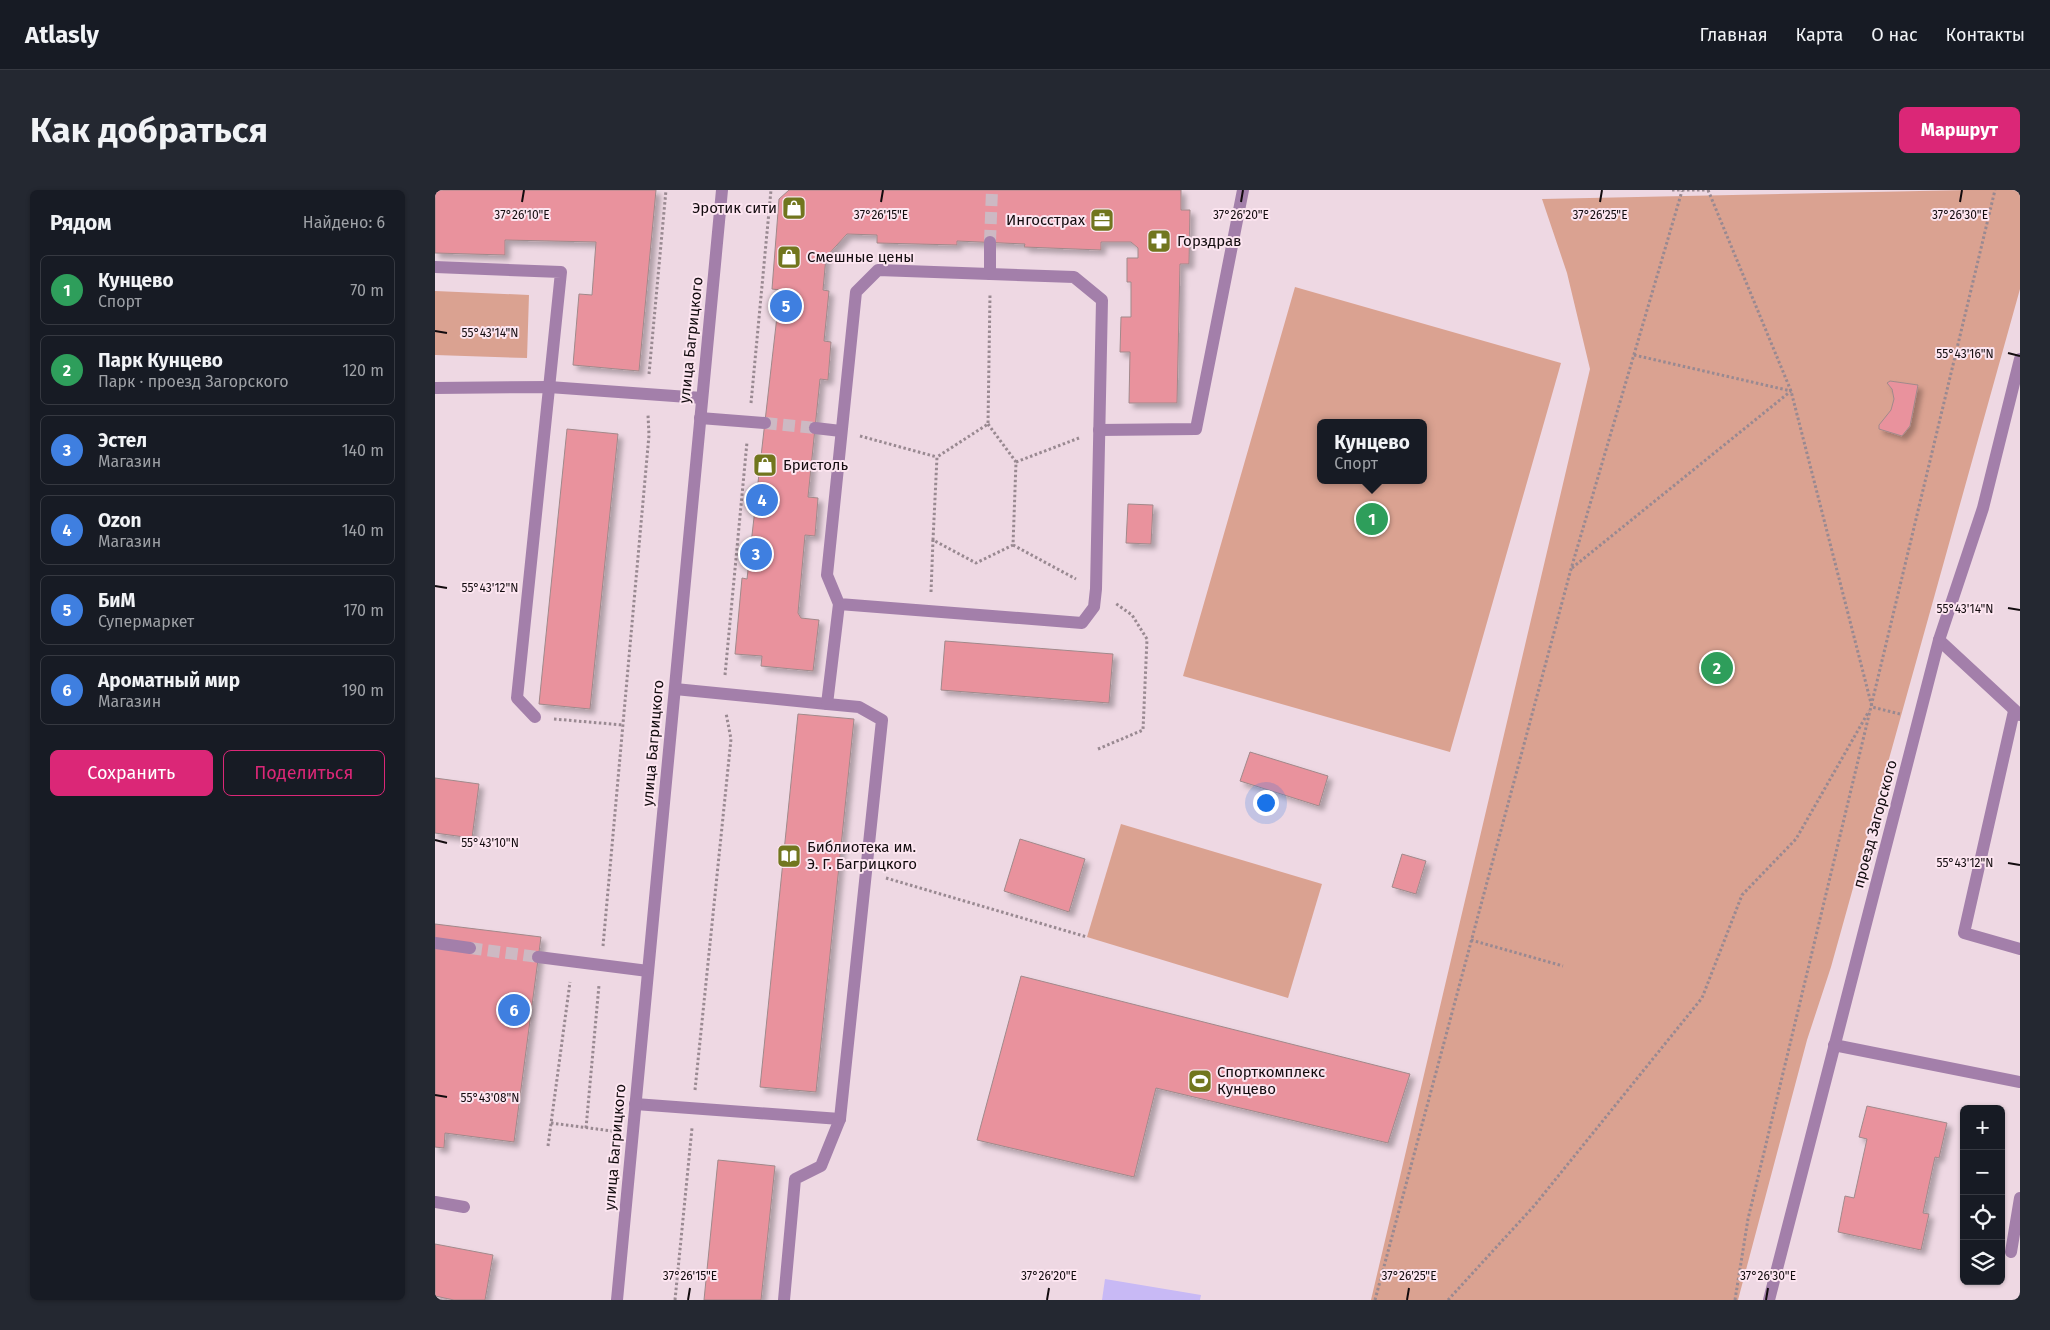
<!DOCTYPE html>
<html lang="ru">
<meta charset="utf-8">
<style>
body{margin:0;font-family:"Fira Sans",sans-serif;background:#242831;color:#f1f3f6}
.controls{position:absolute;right:15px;bottom:15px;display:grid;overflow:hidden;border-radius:8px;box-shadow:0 1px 4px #0004}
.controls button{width:45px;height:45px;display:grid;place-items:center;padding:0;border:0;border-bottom:1px solid #363941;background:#171b24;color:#f1f3f6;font:25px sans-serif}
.you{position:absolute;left:830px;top:612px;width:18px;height:18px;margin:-12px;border:4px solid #fff;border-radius:50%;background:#1a73e8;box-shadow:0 0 0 8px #1a73e833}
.badge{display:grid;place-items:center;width:32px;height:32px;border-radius:50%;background:#db2777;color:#fff;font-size:16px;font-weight:700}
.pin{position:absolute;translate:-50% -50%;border:2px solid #fff;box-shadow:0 1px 5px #0006}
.popup{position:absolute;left:882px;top:229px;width:110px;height:65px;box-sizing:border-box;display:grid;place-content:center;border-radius:8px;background:#171b24;filter:drop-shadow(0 1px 4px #0005);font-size:16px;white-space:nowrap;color:#9ea1a6}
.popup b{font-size:19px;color:#f1f3f6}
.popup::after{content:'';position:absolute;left:50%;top:100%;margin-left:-10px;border:10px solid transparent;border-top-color:#171b24}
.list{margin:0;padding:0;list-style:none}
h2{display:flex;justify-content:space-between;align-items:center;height:65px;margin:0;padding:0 20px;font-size:21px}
h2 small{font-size:16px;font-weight:400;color:#9ea1a6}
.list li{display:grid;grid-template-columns:32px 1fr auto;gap:15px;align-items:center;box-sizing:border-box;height:70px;margin:0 10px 10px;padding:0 10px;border:1px solid #363941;border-radius:8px}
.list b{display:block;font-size:19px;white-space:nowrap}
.list p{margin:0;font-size:16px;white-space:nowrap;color:#9ea1a6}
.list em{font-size:16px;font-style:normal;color:#9ea1a6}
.actions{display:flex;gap:10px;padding:15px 20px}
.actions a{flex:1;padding:11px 0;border:1px solid #db2777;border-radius:8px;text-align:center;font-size:18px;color:#db2777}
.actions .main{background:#db2777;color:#fff}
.icon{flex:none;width:28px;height:28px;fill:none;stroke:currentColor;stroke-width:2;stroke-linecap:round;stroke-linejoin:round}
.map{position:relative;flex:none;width:1585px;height:1110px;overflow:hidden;border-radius:8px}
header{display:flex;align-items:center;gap:30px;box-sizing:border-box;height:70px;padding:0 25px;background:#171b24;border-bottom:1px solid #363941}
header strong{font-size:24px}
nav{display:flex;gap:28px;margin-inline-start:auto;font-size:18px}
.intro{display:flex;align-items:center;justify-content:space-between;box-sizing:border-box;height:120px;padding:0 30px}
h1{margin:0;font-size:35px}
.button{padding:12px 22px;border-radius:8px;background:#db2777;color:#fff;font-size:18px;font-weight:700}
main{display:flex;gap:30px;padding:0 30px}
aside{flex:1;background:#171b24;border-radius:8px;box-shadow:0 1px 4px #0004}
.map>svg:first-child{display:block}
</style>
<header>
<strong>Atlasly</strong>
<nav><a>Главная</a><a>Карта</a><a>О нас</a><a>Контакты</a></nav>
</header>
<div class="intro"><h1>Как добраться</h1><a class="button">Маршрут</a></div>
<main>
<aside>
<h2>Рядом<small>Найдено: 6</small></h2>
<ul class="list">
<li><span class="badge" style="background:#2e9e5b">1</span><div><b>Кунцево</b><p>Спорт</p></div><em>70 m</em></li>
<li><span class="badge" style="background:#2e9e5b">2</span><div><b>Парк Кунцево</b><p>Парк · проезд Загорского</p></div><em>120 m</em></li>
<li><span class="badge" style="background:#3f7fe0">3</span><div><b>Эстел</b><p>Магазин</p></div><em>140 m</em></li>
<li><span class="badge" style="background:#3f7fe0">4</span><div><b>Ozon</b><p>Магазин</p></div><em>140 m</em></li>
<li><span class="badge" style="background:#3f7fe0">5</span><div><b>БиМ</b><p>Супермаркет</p></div><em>170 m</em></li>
<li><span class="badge" style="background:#3f7fe0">6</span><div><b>Ароматный мир</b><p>Магазин</p></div><em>190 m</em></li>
</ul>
<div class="actions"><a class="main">Сохранить</a><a>Поделиться</a></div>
</aside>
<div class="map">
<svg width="1585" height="1110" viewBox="0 0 1585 1110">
<defs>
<filter id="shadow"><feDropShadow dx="4.5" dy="4.5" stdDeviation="2.5" flood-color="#0004"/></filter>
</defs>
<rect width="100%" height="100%" fill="#eed8e3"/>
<!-- green -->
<g fill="#daa291" fill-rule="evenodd">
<path d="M 1532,0 L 1585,0 L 1585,99 L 1396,777 L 1372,850 L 1303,1110 L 936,1110 L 1155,179 L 1132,83 L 1107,9 Z"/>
<path d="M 860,97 L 1126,173 L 1015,562 L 748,486 ZM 886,233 L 988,233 L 988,290 L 886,290 Z"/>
<path d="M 0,101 L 94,105 L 92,168 L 0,165 Z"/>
<path d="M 686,634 L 887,694 L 853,808 L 652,747 Z"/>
</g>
<!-- water -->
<path fill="#c8b9f5" d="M 670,1089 L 766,1105 L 765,1110 L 667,1110 Z"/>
<!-- building -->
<g fill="#e9929d" stroke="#a1898b" filter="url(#shadow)">
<path d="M 0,0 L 221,0 L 204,181 L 138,175 L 144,104 L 157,105 L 161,52 L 70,50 L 70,65 L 0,63 Z"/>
<path d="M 354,0 L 746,0 L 746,20 L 755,20 L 754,74 L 745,74 L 742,213 L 694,213 L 695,162 L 685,162 L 686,127 L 696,127 L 696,92 L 692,92 L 692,68 L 703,68 L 703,58 L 696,52 L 666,52 L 666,60 L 589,57 L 590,54 L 522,51 L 522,55 L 442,53 L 442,45 L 412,44 L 391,67 L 388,100 L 394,101 L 389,151 L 396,152 L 393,190 L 385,189 L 373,307 L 383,308 L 380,346 L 370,345 L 363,423 L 366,428 L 384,430 L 378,481 L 326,476 L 327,466 L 300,464 L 307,388 L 312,389 L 345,100 L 337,99 L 344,9 Z"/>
<path d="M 1455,191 L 1483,195 L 1475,236 L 1467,246 L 1444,239 L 1444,235 L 1456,220 L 1459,209 L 1457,199 L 1452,193 Z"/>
<path d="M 132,239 L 183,244 L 155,519 L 104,514 Z"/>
<path d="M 693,314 L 718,315 L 716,354 L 691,353 Z"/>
<path d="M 510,451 L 678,464 L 674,513 L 506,500 Z"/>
<path d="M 363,524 L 419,529 L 381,902 L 325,897 Z"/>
<path d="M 815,562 L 893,586 L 884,616 L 805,591 Z"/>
<path d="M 0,588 L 44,594 L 37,648 L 0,643 Z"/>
<path d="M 585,649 L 650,669 L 634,722 L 569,701 Z"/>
<path d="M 967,664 L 991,671 L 981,704 L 957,697 Z"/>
<path d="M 0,734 L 106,747 L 79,952 L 10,943 L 9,958 L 0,957 Z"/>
<path d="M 586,786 L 975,884 L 953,953 L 721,898 L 699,987 L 542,950 Z"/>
<path d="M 1432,916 L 1512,933 L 1504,968 L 1500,967 L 1488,1023 L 1494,1024 L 1486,1060 L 1403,1042 L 1410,1006 L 1419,1008 L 1432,949 L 1424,947 Z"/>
<path d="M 283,970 L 340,976 L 326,1110 L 269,1110 Z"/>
<path d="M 0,1054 L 58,1065 L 50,1110 L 19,1110 L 0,1106 Z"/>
</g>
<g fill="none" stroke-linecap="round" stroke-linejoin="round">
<!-- minor-tunnel -->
<g stroke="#cdb9c3" stroke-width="12" stroke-dasharray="12 6" stroke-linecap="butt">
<path d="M 555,52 L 557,0"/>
<path d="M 330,233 L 380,238"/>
<path d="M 35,758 L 103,767"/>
</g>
<!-- path -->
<g stroke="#998991" stroke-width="3" stroke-dasharray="2.5 2.5" stroke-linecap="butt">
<path d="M 1237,0 L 1277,0"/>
<path d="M 1273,0 L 1356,201 L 1437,517 L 1465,524"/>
<path d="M 1199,165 L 1356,201"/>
<path d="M 214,184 L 231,0"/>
<path d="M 316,213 L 336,0"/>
<path d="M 553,234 L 581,272 L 578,355 L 541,373 L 498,350 L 502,267 L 553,234 L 555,104"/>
<path d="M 425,246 L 502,267"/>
<path d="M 581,272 L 644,248"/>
<path d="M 578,355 L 641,389"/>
<path d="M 1137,378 L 1356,201"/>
<path d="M 496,402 L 498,350"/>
<path d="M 290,485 L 312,252"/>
<path d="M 119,529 L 188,535"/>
<path d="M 663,559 L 708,540 L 712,449 L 697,425 L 680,413"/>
<path d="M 451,688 L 652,747"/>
<path d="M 1036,750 L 1128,776"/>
<path d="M 168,756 L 214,245 L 213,225"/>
<path d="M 260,900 L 296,549 L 291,523"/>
<path d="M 116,933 L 177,941"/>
<path d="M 151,938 L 164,795"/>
<path d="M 113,956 L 135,792"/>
<path d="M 240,1110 L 257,938"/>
<path d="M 940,1110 L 1136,379 L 1247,1"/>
<path d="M 1013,1110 L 1099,1016 L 1267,808 L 1307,705 L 1361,649 L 1434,521"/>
<path d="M 1300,1110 L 1313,1029 L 1560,0"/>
</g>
<!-- minor -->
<g stroke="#a37faa" stroke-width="12">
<path d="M 0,77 L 126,82 L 82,508 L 100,527"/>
<path d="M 555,84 L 555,52"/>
<path d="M 0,198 L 114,197 L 267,208"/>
<path d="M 265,228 L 330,233"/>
<path d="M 380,238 L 406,241"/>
<path d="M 664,240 L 761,239 L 808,0"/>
<path d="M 1504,450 L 1585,525"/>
<path d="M 240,499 L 392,514 L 404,414 L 392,385 L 421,102 L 443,80 L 639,87 L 667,110 L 661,399 L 659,417 L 647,433 L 404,414"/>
<path d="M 1579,521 L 1529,743 L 1585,759"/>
<path d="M 0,753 L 35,758"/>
<path d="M 103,767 L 213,781"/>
<path d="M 1399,855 L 1585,892"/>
<path d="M 200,914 L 405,929"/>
<path d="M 0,1012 L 29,1017"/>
<path d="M 1576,1062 L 1585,1008"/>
<path d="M 182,1110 L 287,0"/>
<path d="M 349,1110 L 360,989 L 386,976 L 405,929 L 447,530 L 424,517 L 392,514"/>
<path d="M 1334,1110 L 1504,450 L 1548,318 L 1585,169"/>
</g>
</g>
<!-- ticks -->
<path fill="none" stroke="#120b0e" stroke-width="2" d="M 87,12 L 89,0M 446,12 L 448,0M 806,12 L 808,0M 1165,12 L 1167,0M 1525,12 L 1527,0M 0,141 L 12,143M 1573,163 L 1585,166M 0,396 L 12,398M 1573,418 L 1585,420M 0,650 L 12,653M 1573,673 L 1585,675M 0,905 L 12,907M 253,1110 L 255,1098M 612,1110 L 614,1098M 972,1110 L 974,1098M 1331,1110 L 1333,1098"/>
<!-- icons -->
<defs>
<g id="shop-square" transform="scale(1.25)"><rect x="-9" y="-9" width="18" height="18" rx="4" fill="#71761e" stroke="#fce5f0"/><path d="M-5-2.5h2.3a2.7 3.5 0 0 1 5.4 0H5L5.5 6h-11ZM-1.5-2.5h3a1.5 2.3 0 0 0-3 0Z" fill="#fff"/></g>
<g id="office-square" transform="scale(1.25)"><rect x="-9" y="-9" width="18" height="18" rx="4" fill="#71761e" stroke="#fce5f0"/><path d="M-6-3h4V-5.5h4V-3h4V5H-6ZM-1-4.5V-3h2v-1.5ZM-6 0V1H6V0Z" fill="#fff"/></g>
<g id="pharmacy-square" transform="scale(1.25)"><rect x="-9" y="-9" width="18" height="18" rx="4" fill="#71761e" stroke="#fce5f0"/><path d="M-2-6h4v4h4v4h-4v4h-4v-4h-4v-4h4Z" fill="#fff"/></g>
<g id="library-square" transform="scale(1.25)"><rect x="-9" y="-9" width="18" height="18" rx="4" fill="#71761e" stroke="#fce5f0"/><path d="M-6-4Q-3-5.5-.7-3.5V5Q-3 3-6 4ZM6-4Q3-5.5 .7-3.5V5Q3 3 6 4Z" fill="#fff"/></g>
<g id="stadium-square" transform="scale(1.25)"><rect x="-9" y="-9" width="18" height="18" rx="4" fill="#71761e" stroke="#fce5f0"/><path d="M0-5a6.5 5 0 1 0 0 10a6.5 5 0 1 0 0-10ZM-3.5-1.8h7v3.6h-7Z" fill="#fff"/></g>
</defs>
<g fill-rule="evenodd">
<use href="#shop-square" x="359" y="18"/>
<use href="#office-square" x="667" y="30"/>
<use href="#pharmacy-square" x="724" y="51"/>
<use href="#shop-square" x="354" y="67"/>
<use href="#shop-square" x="330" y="275"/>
<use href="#library-square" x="354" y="666"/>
<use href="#stadium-square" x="765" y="891"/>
</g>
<g text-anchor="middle" stroke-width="4" stroke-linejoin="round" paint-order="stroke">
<!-- poi labels -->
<g font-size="15" fill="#120b0e" stroke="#fce5f0" text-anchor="start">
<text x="342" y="23" text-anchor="end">Эротик сити</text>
<text x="650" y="35" text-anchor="end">Ингосстрах</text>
<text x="742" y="56">Горздрав</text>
<text x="372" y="72">Смешные цены</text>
<text x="348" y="280">Бристоль</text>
<text x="372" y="662">Библиотека им.<tspan x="372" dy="17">Э. Г. Багрицкого</tspan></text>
<text x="782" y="887">Спорткомплекс<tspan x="782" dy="17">Кунцево</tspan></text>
</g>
<!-- street labels -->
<g font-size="15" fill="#120b0e" stroke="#fce5f0">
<text transform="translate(256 150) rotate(-84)" y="5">улица Багрицкого</text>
<text transform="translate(218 553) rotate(-85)" y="5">улица Багрицкого</text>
<text transform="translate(1440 634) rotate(-75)" y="5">проезд Загорского</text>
<text transform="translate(180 957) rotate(-85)" y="5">улица Багрицкого</text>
</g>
</g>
<g font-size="12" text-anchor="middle" fill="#120b0e" stroke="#fce5f0" stroke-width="4" stroke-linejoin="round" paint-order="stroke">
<text x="446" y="29">37°26'15"E</text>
<text x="806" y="29">37°26'20"E</text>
<text x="1165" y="29">37°26'25"E</text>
<text x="1525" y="29">37°26'30"E</text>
<text x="87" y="29">37°26'10"E</text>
<text x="55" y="147">55°43'14"N</text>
<text x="1530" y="168">55°43'16"N</text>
<text x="55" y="402">55°43'12"N</text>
<text x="1530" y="423">55°43'14"N</text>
<text x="55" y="657">55°43'10"N</text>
<text x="1530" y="677">55°43'12"N</text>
<text x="55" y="912">55°43'08"N</text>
<text x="255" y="1090">37°26'15"E</text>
<text x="614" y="1090">37°26'20"E</text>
<text x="974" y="1090">37°26'25"E</text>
<text x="1333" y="1090">37°26'30"E</text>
</g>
</svg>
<div class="controls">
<button>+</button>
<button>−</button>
<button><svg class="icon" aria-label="locate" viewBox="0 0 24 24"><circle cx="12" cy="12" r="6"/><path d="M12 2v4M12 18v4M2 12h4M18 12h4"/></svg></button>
<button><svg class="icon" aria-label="layers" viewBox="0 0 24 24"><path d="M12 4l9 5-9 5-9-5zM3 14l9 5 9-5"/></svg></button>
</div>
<div class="you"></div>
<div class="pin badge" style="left:937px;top:329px;background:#2e9e5b">1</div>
<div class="popup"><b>Кунцево</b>Спорт</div>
<div class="pin badge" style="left:1282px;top:478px;background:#2e9e5b">2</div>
<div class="pin badge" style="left:321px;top:364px;background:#3f7fe0">3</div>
<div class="pin badge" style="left:327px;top:310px;background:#3f7fe0">4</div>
<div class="pin badge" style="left:351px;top:116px;background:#3f7fe0">5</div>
<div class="pin badge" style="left:79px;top:820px;background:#3f7fe0">6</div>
</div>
</main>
